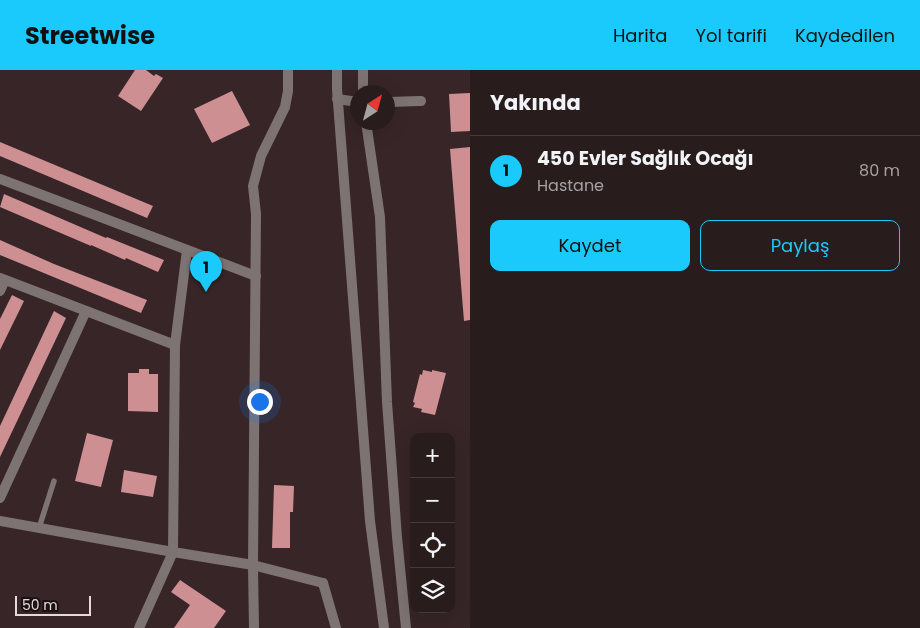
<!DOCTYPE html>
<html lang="tr">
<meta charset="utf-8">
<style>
body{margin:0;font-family:Poppins,sans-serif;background:#35292a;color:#f1f3f6}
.controls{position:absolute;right:15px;bottom:15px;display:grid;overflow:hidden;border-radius:10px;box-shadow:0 5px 20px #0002}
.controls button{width:45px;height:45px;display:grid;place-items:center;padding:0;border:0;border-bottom:1px solid #453a3b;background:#291c1d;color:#f1f3f6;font:25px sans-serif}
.compass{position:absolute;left:350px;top:15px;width:45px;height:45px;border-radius:50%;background:#291c1d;box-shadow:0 5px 20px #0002;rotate:36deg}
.scale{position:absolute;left:15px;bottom:12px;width:76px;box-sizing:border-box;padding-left:5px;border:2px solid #e5d9d9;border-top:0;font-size:14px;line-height:18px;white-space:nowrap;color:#e5d9d9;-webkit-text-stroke:4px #191111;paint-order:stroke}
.you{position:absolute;left:259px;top:331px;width:18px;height:18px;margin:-12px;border:4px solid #fff;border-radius:50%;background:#1a73e8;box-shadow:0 0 0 8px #1a73e833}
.badge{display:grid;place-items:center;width:32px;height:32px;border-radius:50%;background:#1bcafc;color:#111;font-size:16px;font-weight:700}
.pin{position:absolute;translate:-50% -41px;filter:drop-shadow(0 1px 2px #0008)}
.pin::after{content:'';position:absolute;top:26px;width:18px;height:15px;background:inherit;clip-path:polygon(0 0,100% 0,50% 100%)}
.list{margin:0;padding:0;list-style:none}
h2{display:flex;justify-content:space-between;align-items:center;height:65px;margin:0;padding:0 20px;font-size:21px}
h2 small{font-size:16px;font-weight:400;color:#a5a1a4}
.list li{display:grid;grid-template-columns:32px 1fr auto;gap:15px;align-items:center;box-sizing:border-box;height:70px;padding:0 20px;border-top:1px solid #453a3b}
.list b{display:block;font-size:19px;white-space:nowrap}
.list p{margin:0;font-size:16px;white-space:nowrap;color:#a5a1a4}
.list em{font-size:16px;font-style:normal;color:#a5a1a4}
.actions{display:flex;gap:10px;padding:15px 20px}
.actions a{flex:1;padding:11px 0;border:1px solid #1bcafc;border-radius:10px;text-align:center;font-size:18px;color:#1bcafc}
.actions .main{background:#1bcafc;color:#111}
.icon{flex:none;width:28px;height:28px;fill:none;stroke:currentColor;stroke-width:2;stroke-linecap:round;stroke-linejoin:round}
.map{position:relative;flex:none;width:470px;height:558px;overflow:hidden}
header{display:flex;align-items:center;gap:30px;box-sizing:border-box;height:70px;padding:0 25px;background:#1bcafc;color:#111}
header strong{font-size:24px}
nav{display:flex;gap:28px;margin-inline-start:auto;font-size:18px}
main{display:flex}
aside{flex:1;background:#291c1d}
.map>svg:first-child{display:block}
</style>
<header>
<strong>Streetwise</strong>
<nav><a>Harita</a><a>Yol tarifi</a><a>Kaydedilen</a></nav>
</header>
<main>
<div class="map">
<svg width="470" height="558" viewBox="0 0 470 558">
<rect width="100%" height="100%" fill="#372527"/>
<!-- building -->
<g fill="#ce8f93">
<path d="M 135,0 L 146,0 L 154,6 L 156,4 L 163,8 L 141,41 L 118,26 Z"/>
<path d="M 232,21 L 250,55 L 212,73 L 194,39 Z"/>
<path d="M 470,23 L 470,61 L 451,62 L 449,24 Z"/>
<path d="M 0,72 L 153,136 L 147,148 L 0,86 Z"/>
<path d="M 470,77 L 470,250 L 464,251 L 450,79 Z"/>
<path d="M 4,124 L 106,168 L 107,167 L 164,190 L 158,202 L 126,188 L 125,190 L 91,175 L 91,176 L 0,137 Z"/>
<path d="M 0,170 L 54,194 L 147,230 L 141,243 L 0,185 Z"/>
<path d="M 12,225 L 24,231 L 0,280 L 0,249 Z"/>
<path d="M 54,241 L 66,248 L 0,387 L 0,356 Z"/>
<path d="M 139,299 L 149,299 L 149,304 L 158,304 L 158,342 L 128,341 L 128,303 L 139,303 Z"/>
<path d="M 423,300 L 432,302 L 432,300 L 446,303 L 435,345 L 421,342 L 422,339 L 413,337 L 415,333 L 413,332 L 420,304 L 422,305 Z"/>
<path d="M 87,363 L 113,370 L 101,417 L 75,411 Z"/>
<path d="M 124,400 L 157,406 L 153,427 L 121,422 Z"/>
<path d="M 274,415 L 294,416 L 293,442 L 290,442 L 290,478 L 272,478 Z"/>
<path d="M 180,510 L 226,541 L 214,558 L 174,558 L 190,535 L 171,522 Z"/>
</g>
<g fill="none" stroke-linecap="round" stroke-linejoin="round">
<!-- service -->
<path stroke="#7d7373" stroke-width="5.5" d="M 39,458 L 54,411"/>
<!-- minor -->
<g stroke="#7d7373" stroke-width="10">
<path d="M 337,29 L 358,32"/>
<path d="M 388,32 L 421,31"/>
<path d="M 0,109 L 256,206"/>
<path d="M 0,208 L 175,275"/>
<path d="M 0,221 L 5,210"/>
<path d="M 0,428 L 86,241"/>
<path d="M 0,451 L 173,482 L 253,495 L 323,513"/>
<path d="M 139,558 L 173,482 L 175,275 L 187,180"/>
<path d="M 254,558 L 253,495 L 256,144 L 253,116 L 261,86 L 285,37 L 288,21 L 288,0"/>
</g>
<!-- tertiary -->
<g stroke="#7d7373" stroke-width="10">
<path d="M 337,0 L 337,19 L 370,451 L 384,558"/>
<path d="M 363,0 L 363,22"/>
<path d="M 366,52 L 380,147 L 387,332 L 397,467 L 406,558"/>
<path d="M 323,513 L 336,558"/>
</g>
</g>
</svg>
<div class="controls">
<button>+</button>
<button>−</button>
<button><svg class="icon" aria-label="locate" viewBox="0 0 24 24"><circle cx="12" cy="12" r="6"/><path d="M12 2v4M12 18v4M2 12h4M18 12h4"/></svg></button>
<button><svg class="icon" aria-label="layers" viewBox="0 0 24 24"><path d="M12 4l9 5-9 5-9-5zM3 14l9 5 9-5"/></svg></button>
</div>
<svg class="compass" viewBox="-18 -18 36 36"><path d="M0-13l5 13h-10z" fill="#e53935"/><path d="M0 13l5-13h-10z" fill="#a5a1a4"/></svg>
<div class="scale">50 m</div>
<div class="you"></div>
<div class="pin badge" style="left:206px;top:222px">1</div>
</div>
<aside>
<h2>Yakında<small></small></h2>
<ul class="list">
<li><span class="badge">1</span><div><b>450 Evler Sağlık Ocağı</b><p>Hastane</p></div><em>80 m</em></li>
</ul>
<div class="actions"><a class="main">Kaydet</a><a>Paylaş</a></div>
</aside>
</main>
